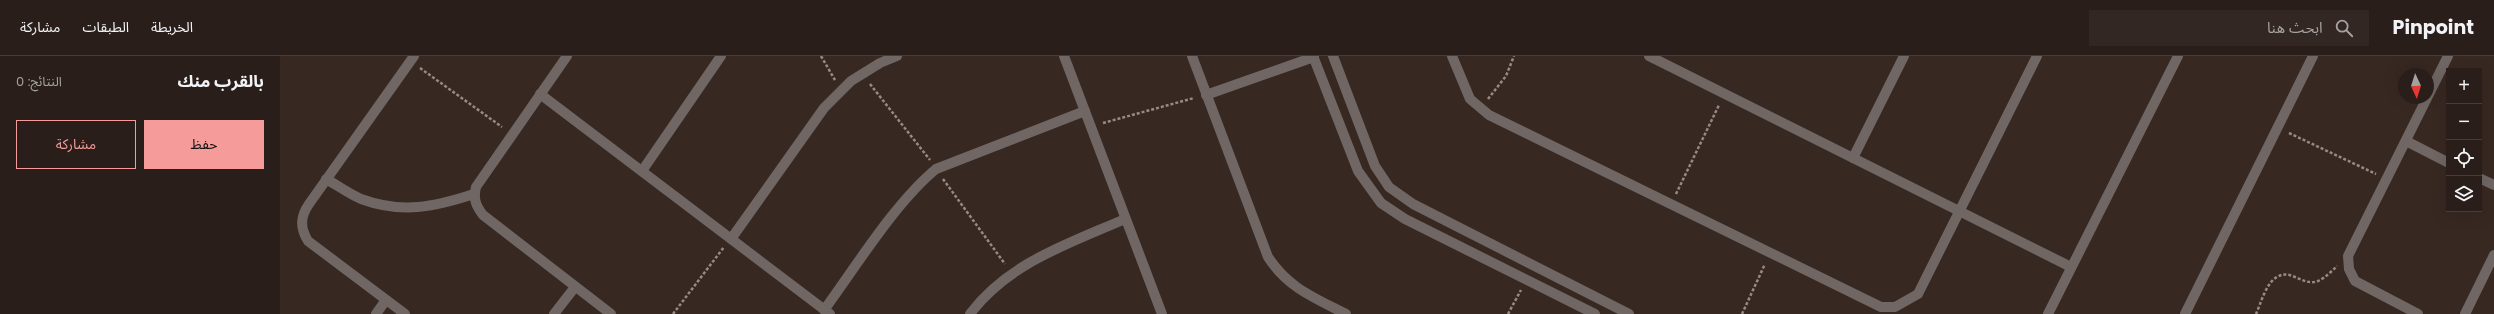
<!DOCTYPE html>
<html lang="ar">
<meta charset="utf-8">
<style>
body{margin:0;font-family:Poppins,"Noto Sans Arabic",sans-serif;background:#322723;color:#f1f3f6;direction:rtl}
.controls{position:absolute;right:12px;top:12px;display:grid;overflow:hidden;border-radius:0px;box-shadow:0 4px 16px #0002}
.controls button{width:36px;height:36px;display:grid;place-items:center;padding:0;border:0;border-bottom:1px solid #463c39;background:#2a1e1a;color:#f1f3f6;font:20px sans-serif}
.compass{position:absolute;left:2118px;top:12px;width:36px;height:36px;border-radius:50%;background:#2a1e1a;box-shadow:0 4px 16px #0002;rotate:176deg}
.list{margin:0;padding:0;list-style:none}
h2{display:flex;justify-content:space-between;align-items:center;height:52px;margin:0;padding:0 16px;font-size:17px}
h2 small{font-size:13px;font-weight:400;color:#a5a2a2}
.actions{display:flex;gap:8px;padding:12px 16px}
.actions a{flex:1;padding:9px 0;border:1px solid #f59b99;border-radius:0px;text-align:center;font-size:14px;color:#f59b99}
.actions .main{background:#f59b99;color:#111}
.icon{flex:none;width:22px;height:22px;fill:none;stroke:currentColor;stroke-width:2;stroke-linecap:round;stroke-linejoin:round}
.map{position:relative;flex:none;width:2214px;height:258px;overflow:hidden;direction:ltr}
header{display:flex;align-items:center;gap:24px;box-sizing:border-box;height:56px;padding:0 20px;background:#2a1e1a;border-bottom:1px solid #463c39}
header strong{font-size:19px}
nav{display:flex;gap:22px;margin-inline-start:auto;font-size:14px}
.search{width:280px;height:36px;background:#322723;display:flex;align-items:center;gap:10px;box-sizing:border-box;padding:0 14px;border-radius:0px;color:#a5a2a2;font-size:15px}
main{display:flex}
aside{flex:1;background:#2a1e1a}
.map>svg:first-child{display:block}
</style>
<header>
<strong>Pinpoint</strong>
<div class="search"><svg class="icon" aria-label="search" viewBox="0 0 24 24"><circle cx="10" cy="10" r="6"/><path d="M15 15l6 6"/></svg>ابحث هنا</div>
<nav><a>الخريطة</a><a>الطبقات</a><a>مشاركة</a></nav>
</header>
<main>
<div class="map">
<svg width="2214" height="258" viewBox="0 0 2214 258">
<rect width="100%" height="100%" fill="#382822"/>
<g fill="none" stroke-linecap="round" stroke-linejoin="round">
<!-- path -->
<g stroke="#978a85" stroke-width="2.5" stroke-dasharray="3 2" stroke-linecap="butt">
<path d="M 541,0 L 555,24"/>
<path d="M 140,12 L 222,71"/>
<path d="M 590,28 L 650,104"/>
<path d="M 1208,43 L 1226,20 L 1234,0"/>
<path d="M 823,67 L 914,42"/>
<path d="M 2009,77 L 2096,118"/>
<path d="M 663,123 L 725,208"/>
<path d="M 1396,138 L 1439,49"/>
<path d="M 393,258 L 444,191"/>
<path d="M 1228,258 L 1241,234"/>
<path d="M 1462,258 L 1485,208"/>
<path d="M 1976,258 C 1981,247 1986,227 1997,221 C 2011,212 2023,231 2038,225 C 2045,222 2052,215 2057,210"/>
</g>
<!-- minor -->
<g stroke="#706764" stroke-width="10">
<path d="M 287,0 L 196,131 C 193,143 196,150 203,159 L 331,258"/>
<path d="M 784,0 L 882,258"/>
<path d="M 912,0 L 988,201 C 1008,232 1035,242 1066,258"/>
<path d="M 1033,0 L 1078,115 L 1101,147 L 1125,163 L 1315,258"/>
<path d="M 1053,0 L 1095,110 L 1109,131 L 1133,148 L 1349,258"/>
<path d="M 1172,0 L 1190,43 L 1209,59 L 1601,251 L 1615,251 L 1638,238 L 1757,0"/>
<path d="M 1369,0 L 1791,211"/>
<path d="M 260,38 L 550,258"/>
<path d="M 926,39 L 1034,1"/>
<path d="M 2148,40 L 2168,0"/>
<path d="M 2126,85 L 2169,107"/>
<path d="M 1573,102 L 1624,0"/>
<path d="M 362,115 L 441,0"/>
<path d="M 2199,122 L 2214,129"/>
<path d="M 46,123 C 57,129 69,138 81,143 C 122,158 154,151 194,138"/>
<path d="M 451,183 L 544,52 L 571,25 L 600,7 L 617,0"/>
<path d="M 544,254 C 577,209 615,147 656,113 L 805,55"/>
<path d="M 96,258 L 106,244"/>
<path d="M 125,258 L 28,185 C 20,172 20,161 29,148 L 134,0"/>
<path d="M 274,258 L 295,231"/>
<path d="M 690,258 C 728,207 788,188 845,163"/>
<path d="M 1768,258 L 1898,0"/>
<path d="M 1905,258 L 2033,0"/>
<path d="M 2138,258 L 2075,225 L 2069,213 L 2068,200 L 2147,42"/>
<path d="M 2185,258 L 2214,199"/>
</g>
</g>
</svg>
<div class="controls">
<button>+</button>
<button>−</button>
<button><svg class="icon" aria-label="locate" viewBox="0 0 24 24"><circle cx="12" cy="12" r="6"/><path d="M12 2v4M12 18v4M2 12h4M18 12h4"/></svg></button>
<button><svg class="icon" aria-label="layers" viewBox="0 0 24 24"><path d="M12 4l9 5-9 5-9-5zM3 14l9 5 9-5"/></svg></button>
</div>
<svg class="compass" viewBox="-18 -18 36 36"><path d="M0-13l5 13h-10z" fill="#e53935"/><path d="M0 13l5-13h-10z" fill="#a5a2a2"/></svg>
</div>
<aside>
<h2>بالقرب منك<small>النتائج: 0</small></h2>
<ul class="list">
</ul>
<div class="actions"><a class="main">حفظ</a><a>مشاركة</a></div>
</aside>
</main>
